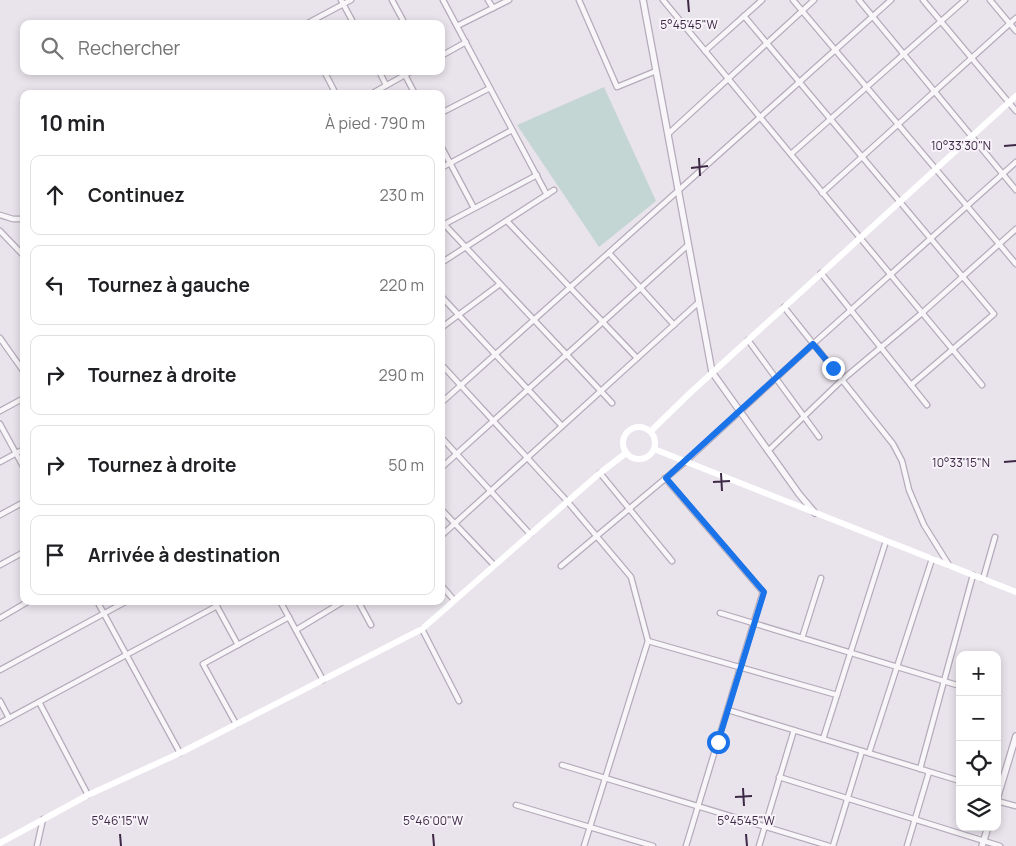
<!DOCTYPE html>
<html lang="fr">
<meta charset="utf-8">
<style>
body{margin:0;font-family:Manrope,sans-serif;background:#f6f6f6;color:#202124}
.controls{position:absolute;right:15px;bottom:15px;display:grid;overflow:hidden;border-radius:10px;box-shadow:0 2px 8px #0003}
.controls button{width:45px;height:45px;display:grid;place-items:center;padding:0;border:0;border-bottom:1px solid #e0e0e0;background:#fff;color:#202124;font:25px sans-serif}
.stop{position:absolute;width:15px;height:15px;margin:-11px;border:4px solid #1a73e8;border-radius:50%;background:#fff}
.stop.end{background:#1a73e8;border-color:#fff;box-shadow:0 1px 5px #0008}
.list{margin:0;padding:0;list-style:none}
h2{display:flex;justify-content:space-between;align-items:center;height:65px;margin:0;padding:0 20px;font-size:21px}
h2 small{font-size:16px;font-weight:400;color:#757577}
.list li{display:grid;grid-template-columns:32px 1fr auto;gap:15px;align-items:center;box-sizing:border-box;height:80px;margin:0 10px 10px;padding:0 10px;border:1px solid #e0e0e0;border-radius:10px}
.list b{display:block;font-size:19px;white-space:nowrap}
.list em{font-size:16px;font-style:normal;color:#757577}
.icon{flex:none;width:28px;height:28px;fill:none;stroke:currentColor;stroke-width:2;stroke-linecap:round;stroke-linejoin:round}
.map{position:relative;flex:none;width:1016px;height:846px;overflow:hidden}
.search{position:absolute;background:#fff;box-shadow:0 2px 8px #0003;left:20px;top:20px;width:425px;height:55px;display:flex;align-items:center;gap:12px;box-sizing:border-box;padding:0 18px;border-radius:10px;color:#757577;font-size:19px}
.panel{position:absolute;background:#fff;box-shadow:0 2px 8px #0003;left:20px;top:90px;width:425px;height:515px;border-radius:10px}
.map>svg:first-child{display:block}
</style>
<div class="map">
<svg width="1016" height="846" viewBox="0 0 1016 846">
<rect width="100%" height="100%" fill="#e9e3ec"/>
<!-- green -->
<path fill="#c4d6d3" d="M 604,87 L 656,201 L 599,247 L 517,125 Z"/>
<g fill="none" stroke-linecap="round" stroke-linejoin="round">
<!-- minor casing -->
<g stroke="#b5abba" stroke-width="7">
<g id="minor">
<path d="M 341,0 L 354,24"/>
<path d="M 392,0 L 405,24"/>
<path d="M 443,0 L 547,195"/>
<path d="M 488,0 L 493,8"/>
<path d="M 579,0 L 617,87 L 656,71"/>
<path d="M 663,0 L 982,385"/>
<path d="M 793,0 L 1016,264"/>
<path d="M 859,0 L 1016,190"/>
<path d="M 923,0 L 1016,111"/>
<path d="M 990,0 L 1016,31"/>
<path d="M 744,16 L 994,314 L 911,385"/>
<path d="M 306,24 L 351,0"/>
<path d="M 457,26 L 509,0"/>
<path d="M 705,51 L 762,0"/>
<path d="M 441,56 L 466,42"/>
<path d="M 324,71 L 336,94"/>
<path d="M 379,71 L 386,85"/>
<path d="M 405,75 L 415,94"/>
<path d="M 371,94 L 412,71"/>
<path d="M 441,113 L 490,88"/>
<path d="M 668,134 L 814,0"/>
<path d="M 441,146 L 474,208"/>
<path d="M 791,154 L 965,0"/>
<path d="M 441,168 L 512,130"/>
<path d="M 822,193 L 1016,18"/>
<path d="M 0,215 L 13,219 L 24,219"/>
<path d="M 507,221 L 637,358"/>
<path d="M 444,224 L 612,403"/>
<path d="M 443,225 L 537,175"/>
<path d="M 0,231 L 24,256"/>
<path d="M 609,253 L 674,325"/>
<path d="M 441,263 L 554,190"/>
<path d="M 821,273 L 927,405"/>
<path d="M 441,296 L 562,426"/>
<path d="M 784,307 L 893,444 L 902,461 L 909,490 L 924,525 L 949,565"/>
<path d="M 441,328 L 500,284"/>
<path d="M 0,338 L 24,372"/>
<path d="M 748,340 L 819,437"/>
<path d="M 441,364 L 567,501 L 631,577 L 648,641 L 584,846"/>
<path d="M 441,403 L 891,0"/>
<path d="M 0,411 L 24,398"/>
<path d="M 0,424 L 24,468"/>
<path d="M 441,437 L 530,534"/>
<path d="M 768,451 L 842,380 L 922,313 L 1016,229"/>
<path d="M 0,462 L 24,449"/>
<path d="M 441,468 L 688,245"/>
<path d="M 600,473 L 672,561"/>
<path d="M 665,478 L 763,592 L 686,846"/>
<path d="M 441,509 L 494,565"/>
<path d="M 0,515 L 24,502"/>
<path d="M 441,536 L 699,302"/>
<path d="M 0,565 L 24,552"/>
<path d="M 561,566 L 685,462 L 813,344 L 1016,162"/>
<path d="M 983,579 L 995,537"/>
<path d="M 441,585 L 454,600"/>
<path d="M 97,601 L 180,753"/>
<path d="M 214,601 L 238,645"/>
<path d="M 280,601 L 323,680"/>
<path d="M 358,601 L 371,625"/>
<path d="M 720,613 L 960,686"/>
<path d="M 0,618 L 29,601"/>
<path d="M 422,629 L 459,701"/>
<path d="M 296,630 L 344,601"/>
<path d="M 802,638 L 821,578"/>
<path d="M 648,641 L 837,695"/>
<path d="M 0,670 L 127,601"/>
<path d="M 0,701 L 9,718"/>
<path d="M 39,702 L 88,795"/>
<path d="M 728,710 L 960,781"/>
<path d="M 0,723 L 217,606"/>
<path d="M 236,724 L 203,664 L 289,617"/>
<path d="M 823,739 L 886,541"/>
<path d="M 869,753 L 932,559"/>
<path d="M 562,765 L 829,846"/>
<path d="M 920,769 L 973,575"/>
<path d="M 779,777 L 1000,846"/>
<path d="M 997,801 L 1016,806"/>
<path d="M 516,805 L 653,846"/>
<path d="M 37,846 L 43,819"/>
<path d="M 759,846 L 794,730"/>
<path d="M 833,846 L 862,751"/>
<path d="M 907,846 L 929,772"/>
</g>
</g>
<!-- tertiary casing -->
<g stroke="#b5abba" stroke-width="8">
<g id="tertiary">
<path d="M 643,0 L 712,372 L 799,494 L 815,513"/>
<path d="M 997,799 L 1016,736"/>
<path d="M 982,846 L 988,827"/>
</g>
</g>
<!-- minor -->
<use href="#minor" stroke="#f9f6fa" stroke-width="4.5"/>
<!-- tertiary -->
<use href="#tertiary" stroke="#f9f6fa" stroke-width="5.5"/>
<!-- secondary -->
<g stroke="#fff" stroke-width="6">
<circle cx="639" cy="443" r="16"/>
<path d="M 651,431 L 689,394 L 1016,96"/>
<path d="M 654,449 L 1016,592"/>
<path d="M 0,843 L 88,795 L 180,753 L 422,629 L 600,473 L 626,453"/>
</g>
</g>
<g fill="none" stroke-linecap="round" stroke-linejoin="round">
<!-- route -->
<path stroke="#1a73e8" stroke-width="6" d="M 718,742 L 764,592 L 666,478 L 813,344 L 833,368"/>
</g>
<!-- ticks -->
<path fill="none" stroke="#3d2946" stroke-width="2" d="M 688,0 L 689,12M 1004,146 L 1016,145M 699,158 L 700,176M 691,168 L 708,166M 1004,462 L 1016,461M 721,473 L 722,491M 713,482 L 730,481M 743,788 L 744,806M 735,797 L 752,796M 120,834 L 121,846M 433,834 L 434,846M 746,834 L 747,846"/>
<g font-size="12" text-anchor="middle" fill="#3d2946" stroke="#f7f3f9" stroke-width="4" stroke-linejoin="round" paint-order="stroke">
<text x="689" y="29">5°45'45"W</text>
<text x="961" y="150">10°33'30"N</text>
<text x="961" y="467">10°33'15"N</text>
<text x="120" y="825">5°46'15"W</text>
<text x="433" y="825">5°46'00"W</text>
<text x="746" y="825">5°45'45"W</text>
</g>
</svg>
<div class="controls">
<button>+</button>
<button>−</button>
<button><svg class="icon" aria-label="locate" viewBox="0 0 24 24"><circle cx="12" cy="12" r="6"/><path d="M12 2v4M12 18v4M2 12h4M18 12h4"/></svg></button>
<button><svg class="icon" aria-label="layers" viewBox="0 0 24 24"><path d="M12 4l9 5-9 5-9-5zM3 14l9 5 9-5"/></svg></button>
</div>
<div class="stop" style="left:718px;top:742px"></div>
<div class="stop end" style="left:833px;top:368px"></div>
<div class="search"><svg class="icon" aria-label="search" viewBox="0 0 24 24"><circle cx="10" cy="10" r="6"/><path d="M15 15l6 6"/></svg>Rechercher</div>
<section class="panel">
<h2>10 min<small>À pied · 790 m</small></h2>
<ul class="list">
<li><svg class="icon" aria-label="ahead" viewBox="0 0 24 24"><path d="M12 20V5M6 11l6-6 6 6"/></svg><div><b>Continuez</b></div><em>230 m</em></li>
<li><svg class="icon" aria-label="left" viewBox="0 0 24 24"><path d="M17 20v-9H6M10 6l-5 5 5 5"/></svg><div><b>Tournez à gauche</b></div><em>220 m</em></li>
<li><svg class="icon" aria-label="right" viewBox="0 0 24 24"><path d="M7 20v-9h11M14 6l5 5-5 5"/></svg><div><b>Tournez à droite</b></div><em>290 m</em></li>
<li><svg class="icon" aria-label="right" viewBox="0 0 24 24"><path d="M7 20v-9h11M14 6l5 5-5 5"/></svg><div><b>Tournez à droite</b></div><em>50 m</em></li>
<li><svg class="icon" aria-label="arrive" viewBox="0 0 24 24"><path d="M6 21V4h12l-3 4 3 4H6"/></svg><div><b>Arrivée à destination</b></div></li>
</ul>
</section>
</div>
